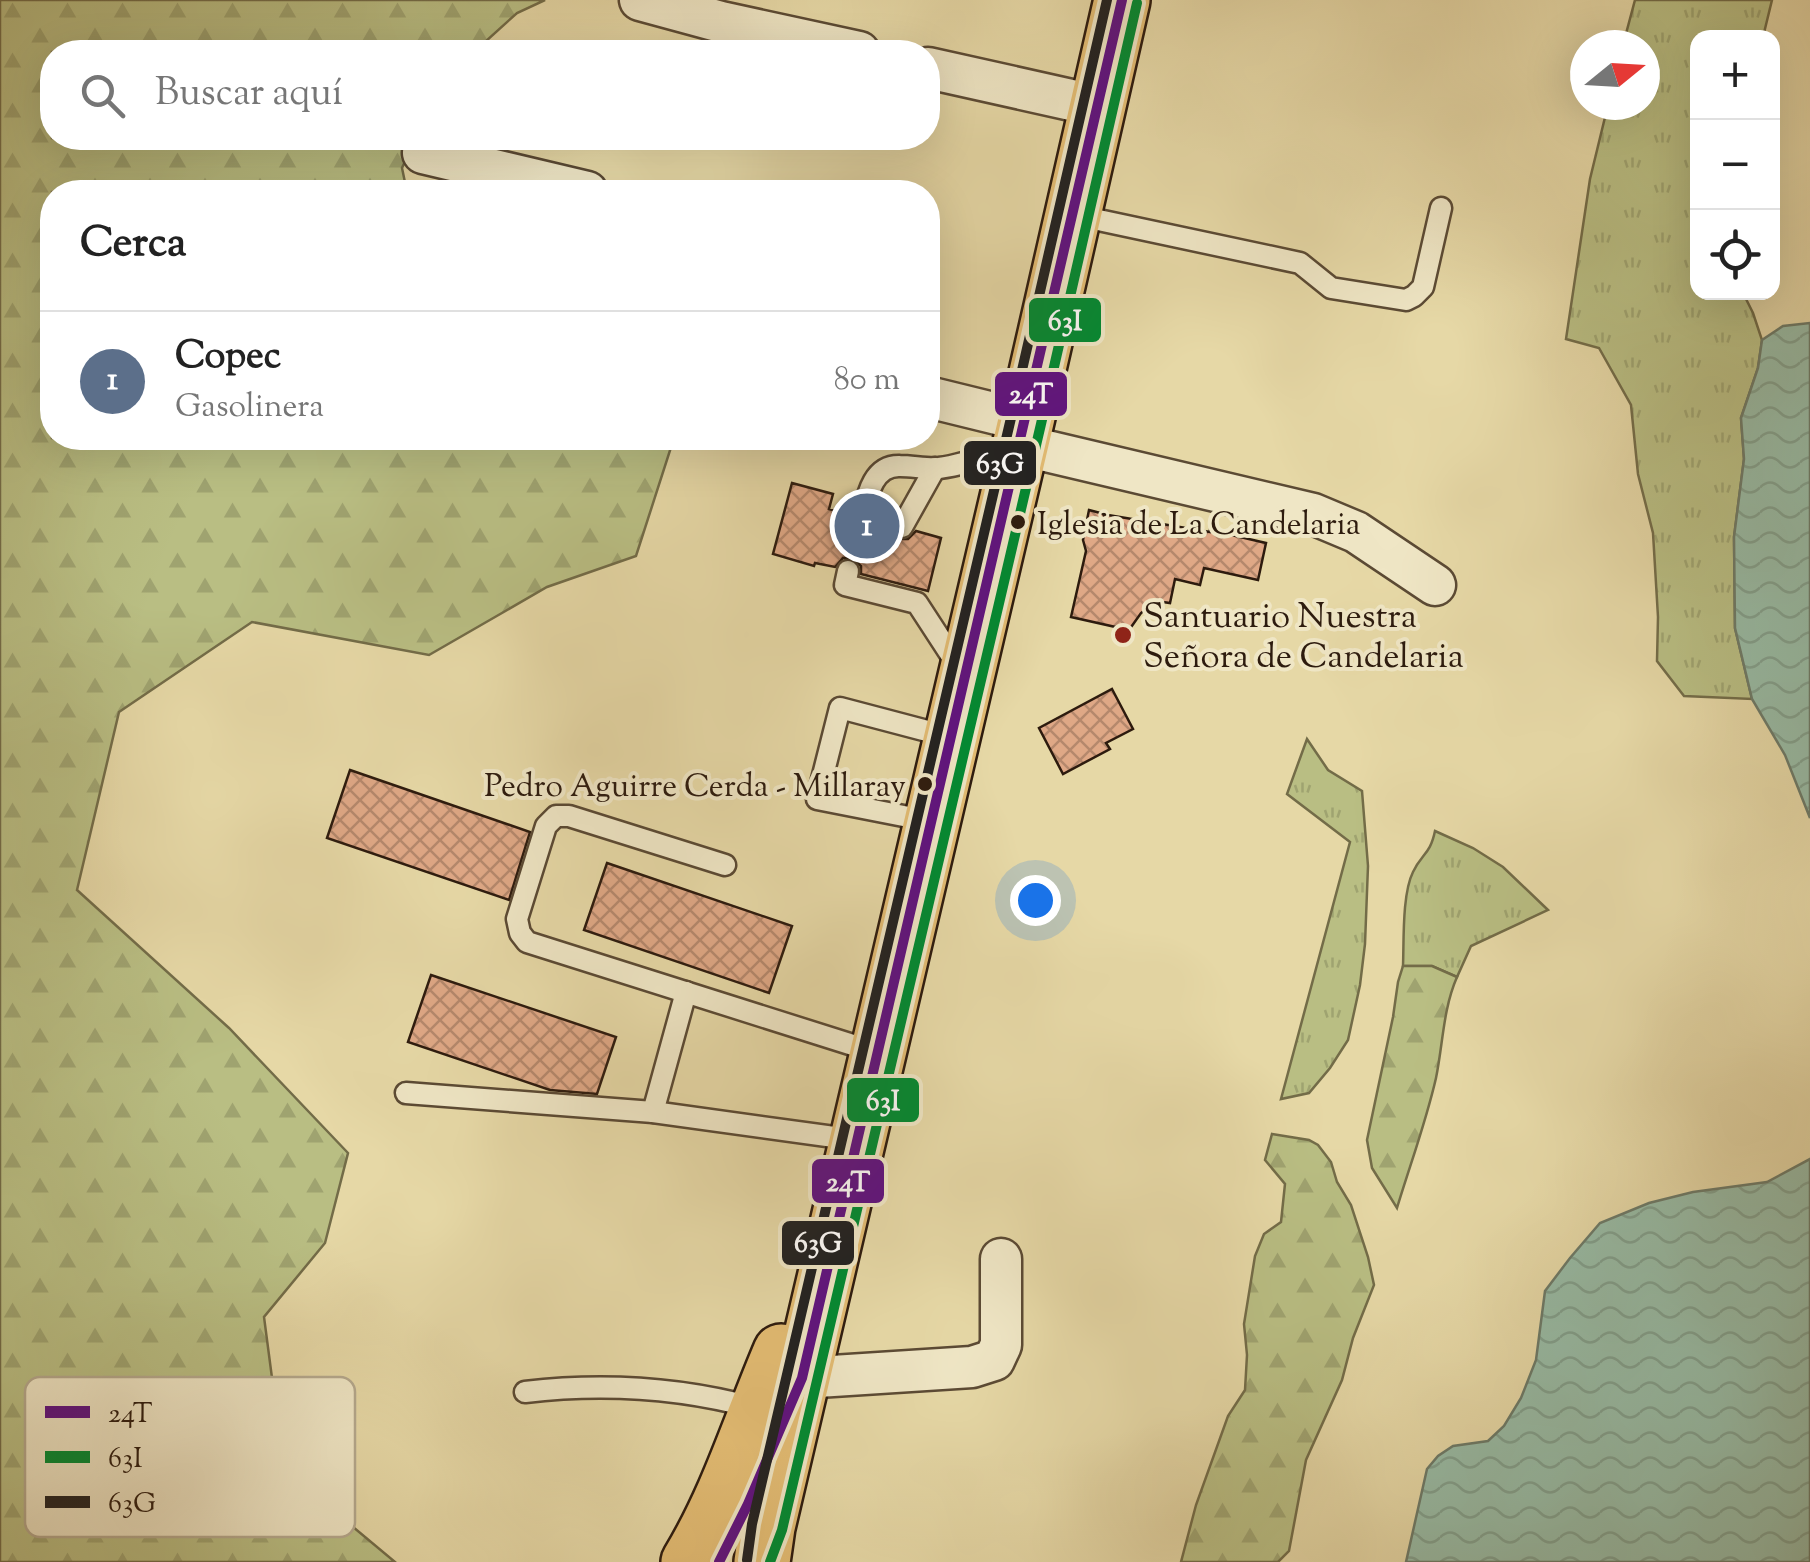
<!DOCTYPE html>
<html lang="es">
<meta charset="utf-8">
<style>
body{margin:0;font-family:"Sorts Mill Goudy",serif;background:#f6f6f6;color:#222}
.controls{position:absolute;right:30px;top:30px;display:grid;overflow:hidden;border-radius:20px;box-shadow:0 10px 40px #0002}
.controls button{width:90px;height:90px;display:grid;place-items:center;padding:0;border:0;border-bottom:2px solid #e0e0e0;background:#fff;color:#222;font:50px sans-serif}
.compass{position:absolute;left:1570px;top:30px;width:90px;height:90px;border-radius:50%;background:#fff;box-shadow:0 10px 40px #0002;rotate:72deg}
.you{position:absolute;left:1035px;top:900px;width:35px;height:35px;margin:-25px;border:8px solid #fff;border-radius:50%;background:#1a73e8;box-shadow:0 0 0 15px #1a73e833}
.badge{display:grid;place-items:center;width:65px;height:65px;border-radius:50%;background:#b45309;color:#fff;font-size:32px;font-weight:700}
.pin{position:absolute;translate:-50% -50%;border:5px solid #fff;box-shadow:0 2px 10px #0006}
.list{margin:0;padding:0;list-style:none}
h2{display:flex;justify-content:space-between;align-items:center;height:130px;margin:0;padding:0 40px;font-size:42px}
h2 small{font-size:32px;font-weight:400;color:#767676}
.list li{display:grid;grid-template-columns:65px 1fr auto;gap:30px;align-items:center;box-sizing:border-box;height:140px;padding:0 40px;border-top:2px solid #e0e0e0}
.list b{display:block;font-size:38px;white-space:nowrap}
.list p{margin:0;font-size:32px;white-space:nowrap;color:#767676}
.list em{font-size:32px;font-style:normal;color:#767676}
.icon{flex:none;width:55px;height:55px;fill:none;stroke:currentColor;stroke-width:2;stroke-linecap:round;stroke-linejoin:round}
.map{position:relative;flex:none;width:1810px;height:1562px;overflow:hidden}
.search{position:absolute;background:#fff;box-shadow:0 10px 40px #0002;left:40px;top:40px;width:900px;height:110px;display:flex;align-items:center;gap:25px;box-sizing:border-box;padding:0 35px;border-radius:40px;color:#767676;font-size:38px}
.panel{position:absolute;background:#fff;box-shadow:0 10px 40px #0002;left:40px;top:180px;width:900px;height:270px;border-radius:40px}
.map>svg:first-child{display:block}
</style>
<div class="map">
<svg width="1810" height="1562" viewBox="0 0 1810 1562">
<defs>
<pattern id="grass-tufts" width="24" height="20" patternUnits="userSpaceOnUse" patternTransform="scale(2.5)"><rect width="24" height="20" fill="#b9be83"/><path d="M3 7l-1-3M5 7V3M7 7l1-3M15 17l-1-3M17 17v-4M19 17l1-3" fill="none" stroke="#9fa370"/></pattern>
<pattern id="forest-firs" width="22" height="20" patternUnits="userSpaceOnUse" patternTransform="scale(2.5)"><rect width="22" height="20" fill="#b9be83"/><path d="M5 1l3.5 6h-7zM16 11l3.5 6h-7z" fill="#9fa370"/></pattern>
<pattern id="water-waves" width="16" height="10" patternUnits="userSpaceOnUse" patternTransform="scale(2.5)"><rect width="16" height="10" fill="#97baa4"/><path d="M0 5q4-4 8 0t8 0" fill="none" stroke="#829f8c"/></pattern>
<pattern id="building-cross-hatch" width="8" height="8" patternUnits="userSpaceOnUse" patternTransform="scale(2.5)"><rect width="8" height="8" fill="#dfa886"/><path d="M0 0l8 8M0 8l8-8" fill="none" stroke="#b5886c"/></pattern>
</defs>
<rect width="100%" height="100%" fill="#e6d8a6"/>
<filter id="stains"><feTurbulence type="fractalNoise" baseFrequency=".002" numOctaves="4"/><feColorMatrix values="0 0 0 0 .2 0 0 0 0 .09 0 0 0 0 .02 0 0 0 .5 -.17"/></filter>
<radialGradient id="worn" r=".72"><stop offset=".6" stop-color="#630" stop-opacity="0"/><stop offset="1" stop-color="#630" stop-opacity=".3"/></radialGradient>
<!-- grass -->
<g fill="url(#grass-tufts)" stroke="#736c48" stroke-width="2.5">
<path d="M 1635,0 L 1772,0 L 1763,37 L 1698,38 L 1698,292 L 1743,293 L 1753,313 L 1762,340 L 1758,368 L 1741,418 L 1744,459 L 1734,537 L 1735,628 L 1752,699 L 1684,696 L 1657,661 L 1658,617 L 1653,533 L 1638,474 L 1631,405 L 1599,348 L 1566,339 L 1590,179 L 1608,105 L 1645,105 L 1645,45 L 1623,45 Z"/>
<path d="M 1307,739 L 1328,770 L 1362,791 L 1368,866 L 1365,944 L 1360,985 L 1348,1040 L 1330,1068 L 1309,1093 L 1281,1099 L 1350,842 L 1287,794 Z"/>
<path d="M 1435,831 L 1473,848 L 1503,867 L 1548,910 L 1471,946 L 1457,977 L 1432,966 L 1403,966 C 1404,941 1402,894 1413,872 C 1422,853 1430,855 1435,831 Z"/>
</g>
<!-- forest -->
<g fill="url(#forest-firs)" stroke="#736c48" stroke-width="2.5">
<path d="M 0,0 L 545,0 L 517,13 L 474,52 L 52,52 L 52,138 L 416,138 L 402,168 L 407,192 L 52,192 L 52,438 L 674,438 L 636,556 L 547,587 L 429,655 L 252,622 L 119,712 L 77,890 L 229,1028 L 348,1153 L 325,1243 L 264,1317 L 280,1439 L 298,1481 L 395,1562 L 0,1562 Z"/>
<path d="M 1403,966 L 1432,966 L 1457,977 C 1443,1009 1443,1044 1436,1078 C 1426,1122 1410,1165 1397,1208 L 1372,1168 L 1367,1140 L 1393,1017 L 1398,982 Z"/>
<path d="M 1272,1134 L 1309,1140 L 1318,1145 L 1331,1162 L 1337,1182 L 1351,1205 L 1368,1257 L 1374,1285 L 1353,1338 L 1342,1380 L 1306,1460 L 1289,1551 L 1278,1562 L 1181,1562 L 1196,1505 L 1228,1416 L 1245,1390 L 1247,1355 L 1244,1324 L 1255,1256 L 1264,1234 L 1281,1222 L 1285,1184 L 1265,1160 Z"/>
</g>
<!-- water -->
<g fill="url(#water-waves)" stroke="#6d7a68" stroke-width="2.5">
<path d="M 1810,323 L 1810,818 L 1785,755 L 1752,699 L 1735,628 L 1734,537 L 1744,459 L 1741,418 L 1758,368 L 1762,340 L 1783,326 Z"/>
<path d="M 1810,1159 L 1810,1562 L 1406,1562 L 1427,1469 L 1438,1456 L 1453,1446 L 1488,1441 L 1504,1426 L 1521,1398 L 1536,1360 L 1545,1291 L 1570,1258 L 1600,1223 L 1649,1203 L 1693,1192 L 1767,1182 Z"/>
</g>
<!-- building -->
<g fill="url(#building-cross-hatch)" stroke="#2d1b0e" stroke-width="2.5">
<path d="M 792,483 L 833,494 L 829,509 L 849,514 L 849,523 L 858,531 L 867,531 L 875,521 L 889,524 L 890,533 L 896,539 L 908,539 L 916,531 L 941,538 L 928,591 L 861,574 L 861,566 L 852,558 L 843,558 L 835,567 L 815,563 L 814,566 L 773,554 Z"/>
<path d="M 1089,510 L 1108,515 L 1210,532 L 1210,530 L 1266,543 L 1258,580 L 1204,568 L 1200,585 L 1175,579 L 1170,603 L 1156,601 L 1141,613 L 1129,630 L 1071,617 L 1086,551 L 1083,540 Z"/>
<path d="M 1112,689 L 1133,729 L 1106,743 L 1110,749 L 1063,774 L 1039,728 Z"/>
<path d="M 350,770 L 530,832 L 509,900 L 327,838 Z"/>
<path d="M 607,863 L 792,926 L 769,993 L 584,930 Z"/>
<path d="M 431,975 L 616,1037 L 597,1094 L 550,1090 L 408,1042 Z"/>
</g>
<g fill="none" stroke-linecap="round" stroke-linejoin="round">
<!-- lane casing -->
<g stroke="#5b4a34" stroke-width="25">
<g id="lane">
<path d="M 1075,215 L 1300,263 L 1331,288 L 1406,300 L 1414,296 L 1423,287 L 1441,208"/>
<path d="M 862,518 C 867,497 872,465 900,466 C 913,466 926,469 939,468 C 965,465 989,455 1014,447"/>
<path d="M 902,527 L 935,468"/>
<path d="M 848,571 L 845,585 L 917,603 L 960,669"/>
<path d="M 929,821 L 817,799 L 840,708 L 950,737"/>
<path d="M 725,865 L 569,816 L 556,816 L 546,826 L 517,919 L 520,933 L 527,942 L 875,1052"/>
<path d="M 406,1093 L 653,1112 L 856,1140"/>
<path d="M 653,1112 L 686,992"/>
<path d="M 525,1392 C 603,1383 678,1387 755,1408"/>
</g>
</g>
<!-- street casing -->
<g stroke="#5b4a34" stroke-width="45">
<g id="street">
<path d="M 640,0 L 721,22 L 859,52"/>
<path d="M 928,68 L 1098,106"/>
<path d="M 423,153 L 587,192"/>
<path d="M 928,397 L 1026,421"/>
<path d="M 1021,445 L 1313,514 L 1356,532 L 1435,585"/>
<path d="M 802,1378 L 972,1367 L 994,1360 L 1001,1345 L 1001,1259"/>
</g>
</g>
<!-- highway casing -->
<g stroke="#2d1b0e" stroke-width="60">
<g id="highway">
<path d="M 689,1562 C 729,1496 751,1422 781,1352"/>
<path d="M 762,1562 L 767,1527 L 1026,421 L 1122,0"/>
</g>
</g>
<!-- lane -->
<use href="#lane" stroke="#efe6c5" stroke-width="20"/>
<!-- street -->
<use href="#street" stroke="#efe6c5" stroke-width="40"/>
<!-- highway -->
<use href="#highway" stroke="#e3bc73" stroke-width="55"/>
<!-- bus-1 casing -->
<g stroke="#efe6c5" stroke-width="18">
<path id="bus-1" d="M 719,1562 L 748,1504 L 802,1378 L 1122,0"/>
</g>
<!-- bus-2 casing -->
<g stroke="#efe6c5" stroke-width="18">
<path id="bus-2" d="M 770,1562 L 782,1530 L 1041,424 L 1137,3"/>
</g>
<!-- bus-3 casing -->
<g stroke="#efe6c5" stroke-width="18">
<path id="bus-3" d="M 747,1560 L 752,1524 L 1011,418 L 1107,0"/>
</g>
<!-- bus-1 -->
<use href="#bus-1" stroke="#5f1280" stroke-width="10"/>
<!-- bus-2 -->
<use href="#bus-2" stroke="#008a32" stroke-width="10"/>
<!-- bus-3 -->
<use href="#bus-3" stroke="#212121" stroke-width="10"/>
</g>
<!-- markers -->
<g fill="#2d1b0e" stroke="#efe6c5" stroke-width="4">
<circle cx="1018" cy="522" r="9"/>
<circle cx="925" cy="784" r="9"/>
</g>
<circle fill="#8f2418" stroke="#efe6c5" stroke-width="4" cx="1123" cy="635" r="10"/>
<g text-anchor="middle" stroke-width="8" stroke-linejoin="round" paint-order="stroke">
<!-- bus labels -->
<g font-size="32" fill="#2d1b0e" stroke="#efe6c5" text-anchor="start">
<text x="1037" y="534">Iglesia de La Candelaria</text>
<text x="906" y="796" text-anchor="end">Pedro Aguirre Cerda - Millaray</text>
</g>
<!-- poi labels -->
<g font-size="35" fill="#2d1b0e" stroke="#efe6c5" text-anchor="start">
<text x="1143" y="627">Santuario Nuestra<tspan x="1143" dy="40">Señora de Candelaria</tspan></text>
</g>
</g>
<!-- legend -->
<rect x="25" y="1377" width="330" height="160" rx="15" fill="#efe6c5" stroke="#b5a98e" stroke-width="2.5"/>
<rect x="45" y="1406" width="45" height="12" fill="#5f1280"/>
<rect x="45" y="1451" width="45" height="12" fill="#008a32"/>
<rect x="45" y="1496" width="45" height="12" fill="#212121"/>
<g font-size="28" fill="#2d1b0e">
<text x="108" y="1422">24T</text>
<text x="108" y="1467">63I</text>
<text x="108" y="1512">63G</text>
</g>
<g stroke="#efe6c5" stroke-width="4">
<rect x="1027" y="296" width="76" height="48" rx="10" fill="#008a32"/>
<rect x="993" y="370" width="76" height="48" rx="10" fill="#5f1280"/>
<rect x="962" y="439" width="76" height="48" rx="10" fill="#212121"/>
<rect x="845" y="1076" width="76" height="48" rx="10" fill="#008a32"/>
<rect x="810" y="1157" width="76" height="48" rx="10" fill="#5f1280"/>
<rect x="780" y="1219" width="76" height="48" rx="10" fill="#212121"/>
</g>
<g font-size="28" text-anchor="middle" font-weight="bold" fill="#fff">
<text x="1065" y="330">63I</text>
<text x="1031" y="403">24T</text>
<text x="1000" y="473">63G</text>
<text x="883" y="1110">63I</text>
<text x="848" y="1191">24T</text>
<text x="818" y="1252">63G</text>
</g>
<rect width="100%" height="100%" filter="url(#stains)"/>
<rect width="100%" height="100%" fill="url(#worn)"/>
</svg>
<div class="controls">
<button>+</button>
<button>−</button>
<button><svg class="icon" aria-label="locate" viewBox="0 0 24 24"><circle cx="12" cy="12" r="6"/><path d="M12 2v4M12 18v4M2 12h4M18 12h4"/></svg></button>
</div>
<svg class="compass" viewBox="-18 -18 36 36"><path d="M0-13l5 13h-10z" fill="#e53935"/><path d="M0 13l5-13h-10z" fill="#767676"/></svg>
<div class="you"></div>
<div class="pin badge" style="left:867px;top:526px;background:#5c6f8a">1</div>
<div class="search"><svg class="icon" aria-label="search" viewBox="0 0 24 24"><circle cx="10" cy="10" r="6"/><path d="M15 15l6 6"/></svg>Buscar aquí</div>
<section class="panel">
<h2>Cerca<small></small></h2>
<ul class="list">
<li><span class="badge" style="background:#5c6f8a">1</span><div><b>Copec</b><p>Gasolinera</p></div><em>80 m</em></li>
</ul>
</section>
</div>
